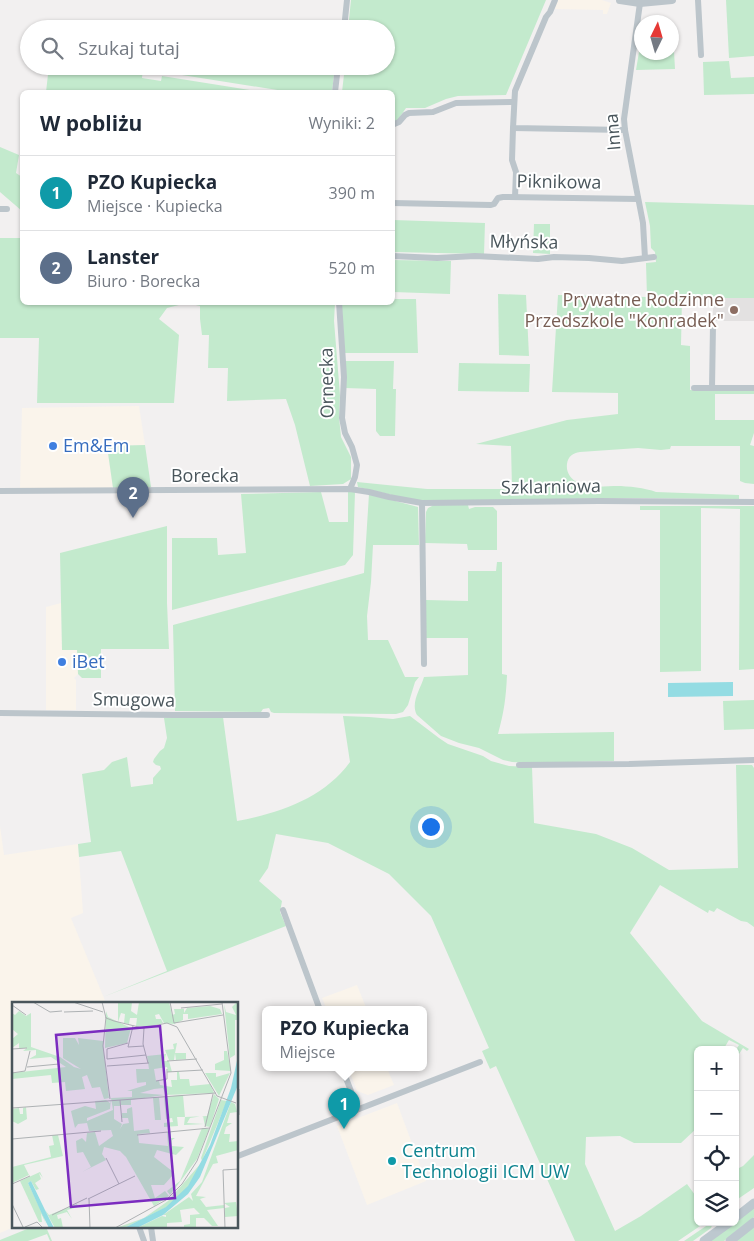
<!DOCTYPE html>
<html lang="pl">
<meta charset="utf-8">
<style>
body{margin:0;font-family:"Open Sans",sans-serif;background:#f6f6f7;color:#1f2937}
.controls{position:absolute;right:15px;bottom:15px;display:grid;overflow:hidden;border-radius:8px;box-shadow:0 1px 4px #0004}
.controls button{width:45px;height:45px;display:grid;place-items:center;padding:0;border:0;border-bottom:1px solid #e0e1e3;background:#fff;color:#1f2937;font:25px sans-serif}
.compass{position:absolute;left:634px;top:15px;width:45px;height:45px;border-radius:50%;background:#fff;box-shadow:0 1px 4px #0004;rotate:5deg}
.you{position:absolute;left:430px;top:826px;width:18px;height:18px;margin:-12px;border:4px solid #fff;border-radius:50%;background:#1a73e8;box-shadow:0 0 0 8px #1a73e833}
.badge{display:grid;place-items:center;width:32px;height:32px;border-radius:50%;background:#db2777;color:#fff;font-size:16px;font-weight:700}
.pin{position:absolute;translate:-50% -41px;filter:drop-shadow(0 1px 2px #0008)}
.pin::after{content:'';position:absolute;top:26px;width:18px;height:15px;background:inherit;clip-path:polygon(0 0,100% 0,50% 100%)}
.popup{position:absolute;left:262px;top:1006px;width:165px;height:65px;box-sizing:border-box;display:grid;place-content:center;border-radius:8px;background:#fff;filter:drop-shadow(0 1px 4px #0005);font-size:16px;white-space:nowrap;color:#747a83}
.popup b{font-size:19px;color:#1f2937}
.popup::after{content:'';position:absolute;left:50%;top:100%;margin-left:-10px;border:10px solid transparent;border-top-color:#fff}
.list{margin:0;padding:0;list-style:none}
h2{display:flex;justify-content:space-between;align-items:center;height:65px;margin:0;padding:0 20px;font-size:21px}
h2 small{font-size:16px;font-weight:400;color:#747a83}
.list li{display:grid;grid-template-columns:32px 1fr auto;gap:15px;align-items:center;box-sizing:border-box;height:75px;padding:0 20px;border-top:1px solid #e0e1e3}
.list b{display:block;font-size:19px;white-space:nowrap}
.list p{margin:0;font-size:16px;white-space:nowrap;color:#747a83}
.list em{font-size:16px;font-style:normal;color:#747a83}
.icon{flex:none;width:28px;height:28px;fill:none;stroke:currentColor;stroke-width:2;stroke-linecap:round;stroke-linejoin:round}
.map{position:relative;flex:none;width:754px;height:1241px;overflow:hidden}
.search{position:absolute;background:#fff;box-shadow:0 1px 4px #0004;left:20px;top:20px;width:375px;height:55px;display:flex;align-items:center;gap:12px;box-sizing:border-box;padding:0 18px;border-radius:28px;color:#747a83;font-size:19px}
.panel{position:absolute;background:#fff;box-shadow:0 1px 4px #0004;left:20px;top:90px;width:375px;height:215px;border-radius:8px}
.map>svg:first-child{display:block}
</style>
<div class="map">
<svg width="754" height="1241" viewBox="0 0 754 1241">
<rect width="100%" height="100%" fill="#f2f0f0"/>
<!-- commercial -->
<g fill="#faf4eb">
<path d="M 558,0 L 602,0 L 611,3 L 607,14 L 603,14 L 603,10 L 555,9 Z"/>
<path d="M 139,406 L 145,445 L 107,446 L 113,488 L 20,489 L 22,408 Z"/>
<path d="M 61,603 L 62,650 L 77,650 L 78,674 L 74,678 L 76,680 L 76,710 L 46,710 L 46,607 Z"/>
<path d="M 0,826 L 4,855 L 78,844 L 83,913 L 71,918 L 106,1003 L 14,1004 L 14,1227 L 0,1233 Z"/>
<path d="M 357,985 L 367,1010 L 327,1010 L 322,998 Z"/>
<path d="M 348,1068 L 387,1068 L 394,1085 L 368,1095 L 357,1091 Z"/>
<path d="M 397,1103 L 426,1181 L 367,1205 L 337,1126 Z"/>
</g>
<!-- education -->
<rect fill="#e3e1e1" x="713" y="298" width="41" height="23"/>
<!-- green -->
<g fill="#c3eacd">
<path d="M 351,0 L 546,0 L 506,95 L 458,96 L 446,99 L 425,108 L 406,108 L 397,121 L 393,122 L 392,92 L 342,92 L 345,66 L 386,66 L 386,29 L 348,29 Z"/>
<path d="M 726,0 L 754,0 L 754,56 L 729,58 Z"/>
<path d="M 53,23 L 104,29 L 53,29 Z"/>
<path d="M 641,51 L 642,52 L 672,52 L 672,51 L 674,51 L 675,69 L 636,70 L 639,52 Z"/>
<path d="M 729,61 L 731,78 L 754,77 L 754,94 L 704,95 L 703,62 Z"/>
<path d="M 49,66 L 135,66 L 143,67 L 142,78 L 161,81 L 162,76 L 262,92 L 46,92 Z"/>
<path d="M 163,66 L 335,66 L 332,92 L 290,92 L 163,72 Z"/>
<path d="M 0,147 L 19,155 L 16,173 L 22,177 L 22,211 L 0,192 Z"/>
<path d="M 645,202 L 754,205 L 754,298 L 682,298 L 681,345 L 690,346 L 690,390 L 754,391 L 754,394 L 715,394 L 715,420 L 754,420 L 754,433 L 750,445 L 754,446 L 754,484 L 745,483 L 740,481 L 740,446 L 671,446 L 670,449 L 661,450 L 638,448 L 580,452 C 573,453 568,456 567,464 C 566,472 570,477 575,481 C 585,491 603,485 617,486 C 627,486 646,488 656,492 L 739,495 L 739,499 L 627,498 L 427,501 L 409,499 L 358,487 L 357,482 L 427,489 L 512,489 L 511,446 L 476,444 L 567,420 L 618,414 L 618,393 L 552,392 L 558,295 L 647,297 L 646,263 L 656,262 L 655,252 L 651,248 L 650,226 Z"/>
<path d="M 393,220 L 485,223 L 484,254 L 393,252 Z"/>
<path d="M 534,224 L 550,224 L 550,254 L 533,253 Z"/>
<path d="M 0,238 L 22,238 L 22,302 L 335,303 L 334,321 L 340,395 L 339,417 L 341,437 L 351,457 L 351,479 L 343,484 L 310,486 L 295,425 L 286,399 L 227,401 L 228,368 L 208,368 L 209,335 L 202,335 L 200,319 L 200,306 L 187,303 L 167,308 L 159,319 L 179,335 L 174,403 L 37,403 L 39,338 L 0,338 Z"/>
<path d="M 392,260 L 451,261 L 450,294 L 393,292 Z"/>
<path d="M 498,294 L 526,295 L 529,356 L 499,355 Z"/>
<path d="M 393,299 L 416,299 L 418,353 L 344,353 L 341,303 L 392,302 Z"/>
<path d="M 346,361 L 394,361 L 393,389 L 396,389 L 395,436 L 380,436 L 376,431 L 376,389 L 345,388 Z"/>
<path d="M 459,363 L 530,364 L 529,392 L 458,391 Z"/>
<path d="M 145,445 L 151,487 L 113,488 L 107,446 Z"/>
<path d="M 321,492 L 329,522 L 348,522 L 348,492 L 355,492 L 353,555 L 345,565 L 172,610 L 172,538 L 217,538 L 218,555 L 246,553 L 241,494 Z"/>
<path d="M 369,494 L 418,507 L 419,545 L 373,545 L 371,582 L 367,616 L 368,640 L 388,640 L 405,677 L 419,677 L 415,682 L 408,705 L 403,712 L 396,714 L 274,713 L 271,712 L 269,708 L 263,709 L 261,712 L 175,711 L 173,625 L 364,573 Z"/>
<path d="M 434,505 L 468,505 L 469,509 L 475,507 L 493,507 L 497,511 L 497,550 L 468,550 L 467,544 L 425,543 L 426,512 L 428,508 Z"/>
<path d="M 640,506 L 754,506 L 754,669 L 739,670 L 740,509 L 701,508 L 701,671 L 660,672 L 660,510 L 640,510 Z"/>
<path d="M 167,526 L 167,603 L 169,649 L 101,649 L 101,678 L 82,678 L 78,674 L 77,650 L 62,650 L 60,553 Z"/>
<path d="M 497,562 L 502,562 L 502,674 L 507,675 C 506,698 504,712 498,734 L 614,732 L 614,761 L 530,763 L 512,762 L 503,760 L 479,748 L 459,743 L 441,736 L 417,715 C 410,703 421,688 424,677 L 468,675 L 468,638 L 426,638 L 426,600 L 468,601 L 468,571 L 496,571 Z"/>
<path d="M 754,700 L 754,729 L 724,730 L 723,701 Z"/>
<path d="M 343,716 L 369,717 L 393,719 L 410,716 L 439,738 L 448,744 L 483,756 L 491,761 L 509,766 L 532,767 L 534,823 L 596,834 L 632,848 L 669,870 L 738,868 L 736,765 L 752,765 L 754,768 L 754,927 L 747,922 L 741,921 L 717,908 L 714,912 L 709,910 L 708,913 L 660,885 L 630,933 L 702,1021 L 749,1049 L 747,1051 L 743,1048 L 735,1060 L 735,1051 L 739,1045 L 729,1040 L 723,1050 L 698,1050 L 698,1127 L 681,1143 L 634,1143 L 620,1136 L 586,1137 L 585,1164 L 615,1231 L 641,1216 L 687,1184 L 698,1199 L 698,1222 L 706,1222 L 678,1241 L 575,1241 L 496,1066 L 490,1069 L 482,1051 L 489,1048 L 431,916 L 389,874 L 328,843 L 276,834 L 268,868 L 259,881 L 282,901 L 280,912 L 286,926 L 103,997 L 167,971 L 121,851 L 79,857 L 78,844 L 91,842 L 82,774 L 104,770 L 112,762 L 127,757 L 131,787 L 153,784 L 153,778 L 161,769 L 160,766 L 156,765 L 153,762 L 154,759 L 160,751 L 164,748 L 167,738 L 164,718 L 223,717 L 237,821 C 280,813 324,798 350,762 Z"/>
<path d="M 754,1155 L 754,1188 L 735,1201 L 735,1170 L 743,1166 Z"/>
<path d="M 754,1207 L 754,1217 L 724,1241 L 710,1241 L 735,1222 Z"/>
<path d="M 712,1222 L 713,1223 L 711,1228 L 693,1241 L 684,1241 Z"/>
<path d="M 32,1227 L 46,1227 L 52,1241 L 50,1241 L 47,1234 L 28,1241 L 0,1241 L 0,1240 Z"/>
<path d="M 754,1227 L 754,1241 L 735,1241 Z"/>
</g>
<!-- water -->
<path fill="#94dce3" d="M 733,682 L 733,696 L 668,697 L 668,683 Z"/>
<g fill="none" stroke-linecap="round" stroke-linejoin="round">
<!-- minor -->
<g stroke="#bcc5cb" stroke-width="6">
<path d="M 555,0 L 550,12 L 546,17 L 515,91 L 513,128 L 625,130"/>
<path d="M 698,0 L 701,55"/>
<path d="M 640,3 L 624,119 L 625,130 L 643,223 L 645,258"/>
<path d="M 344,29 L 347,0"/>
<path d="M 335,92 L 338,66"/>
<path d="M 392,125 L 399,122 L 405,115 L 409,113 L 433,112 L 456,103 L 513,102"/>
<path d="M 513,128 L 512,160 L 516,172 L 515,197"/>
<path d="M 392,203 L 491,205 L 494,204 L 498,198 L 503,197 L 638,199"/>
<path d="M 0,209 L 7,209"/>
<path d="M 392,256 L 437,258 L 475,256 L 538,259 L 554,257 L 589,258 L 622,261 L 654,257"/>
<path d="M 339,302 L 344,377 L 342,418 L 345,433 L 352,447 L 357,465 L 355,477 L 350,489"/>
<path d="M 694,388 L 754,388"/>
<path d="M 712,388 L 713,325"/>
<path d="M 0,491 L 350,489 L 369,492 L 389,497 L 422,503 L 599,501 L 754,502"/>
<path d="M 422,503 L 424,664"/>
<path d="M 0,713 L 173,715 L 267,715"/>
<path d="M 519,765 L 629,764 L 754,760"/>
<path d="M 283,910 L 320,1010"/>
<path d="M 342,1068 L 358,1109"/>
<path d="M 238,1156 L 480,1062"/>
<path d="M 139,1227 L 144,1241"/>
<path d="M 151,1227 L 153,1241"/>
</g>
<!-- tertiary -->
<path stroke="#bcc5cb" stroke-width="8" d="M 620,0 L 640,3 L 672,0"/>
<!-- secondary -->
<g stroke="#bdc8cf" stroke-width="9">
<path d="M 735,1218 L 754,1203"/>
<path d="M 704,1241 L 730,1222"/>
<path d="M 730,1241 L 754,1222"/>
</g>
</g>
<!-- markers -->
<circle fill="#8d6e63" stroke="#fff" stroke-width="2" cx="734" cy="310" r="5"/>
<g fill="#3f7fe0" stroke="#fff" stroke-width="2">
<circle cx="53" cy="446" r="5"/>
<circle cx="62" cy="662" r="5"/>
</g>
<circle fill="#0f9aa8" stroke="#fff" stroke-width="2" cx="392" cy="1161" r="5"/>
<g text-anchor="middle" stroke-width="4" stroke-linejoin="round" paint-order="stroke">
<!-- street labels -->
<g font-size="18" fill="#49555b" stroke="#fff">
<text transform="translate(613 132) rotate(-95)" y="6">Inna</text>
<text transform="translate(559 182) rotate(1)" y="6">Piknikowa</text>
<text transform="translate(524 242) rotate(1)" y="6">Młyńska</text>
<text transform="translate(327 383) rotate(-91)" y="6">Ornecka</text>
<text x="205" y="482">Borecka</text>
<text transform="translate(551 487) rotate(-1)" y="6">Szklarniowa</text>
<text transform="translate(134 700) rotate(1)" y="6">Smugowa</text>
</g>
<!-- education labels -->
<g font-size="18" fill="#785e54" stroke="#fff" text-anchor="end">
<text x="724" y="306">Prywatne Rodzinne<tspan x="724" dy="21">Przedszkole "Konradek"</tspan></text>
</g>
<!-- shop labels -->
<g font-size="18" fill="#366cbe" stroke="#fff" text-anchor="start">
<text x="63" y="452">Em&amp;Em</text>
<text x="72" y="668">iBet</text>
</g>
<!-- culture labels -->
<g font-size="18" fill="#0d838f" stroke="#fff" text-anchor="start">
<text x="402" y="1157">Centrum<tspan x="402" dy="21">Technologii ICM UW</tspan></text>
</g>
</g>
<!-- overview -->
<g transform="translate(12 1002)">
<rect width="226" height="226" fill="#f2f0f0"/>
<path d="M 106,0 L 120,0 L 119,9 L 125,13 L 127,0 L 157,0 L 160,13 L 163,12 L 162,7 L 172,7 L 172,11 L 175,6 L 198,4 L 208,7 L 210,12 L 176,17 L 176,12 L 171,12 L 171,18 L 162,22 L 152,21 L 147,12 L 143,13 L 144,17 L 149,17 L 151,21 L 135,25 L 124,24 L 125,16 L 118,16 L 117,22 L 112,21 L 113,12 L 109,11 L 106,20 ZM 224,1 L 226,1 L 226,18 L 223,18 L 223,53 L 218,56 L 212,2 L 214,10 L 224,13 L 220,5 ZM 7,9 L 14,14 L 19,11 L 19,45 L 48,55 L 62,65 L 69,67 L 51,56 L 51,36 L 63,36 L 67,43 L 66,36 L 91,39 L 91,43 L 86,43 L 91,43 L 97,96 L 92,97 L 88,85 L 80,86 L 75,73 L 70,75 L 73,87 L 54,89 L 53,80 L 40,81 L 39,73 L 0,77 L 0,71 L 54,65 L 39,55 L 17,57 L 24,53 L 24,48 L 11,49 L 15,46 L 7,46 L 7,41 L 0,46 L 0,37 L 6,32 L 0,27 L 0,11 L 3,13 ZM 94,9 L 96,15 L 119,26 L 115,41 L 93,46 ZM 165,41 L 163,51 L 174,51 L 174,57 L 164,58 L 163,51 L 162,58 L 157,58 L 153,48 L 162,47 L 161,42 ZM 212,49 L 215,49 L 219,69 L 203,68 L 203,62 L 212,58 ZM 154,52 L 152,59 L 157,59 L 160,70 L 156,70 L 155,65 L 142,67 L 144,79 L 157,78 L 147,79 L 148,83 L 160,85 L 159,78 L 165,78 L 165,70 L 167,70 L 168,77 L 177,77 L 178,84 L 198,82 L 202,91 L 154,93 L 151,86 L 142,87 L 128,91 L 152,93 L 119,98 L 119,103 L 109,103 L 108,98 L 108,104 L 102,104 L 102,117 L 110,122 L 108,127 L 111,122 L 117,121 L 116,116 L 110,116 L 110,111 L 115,111 L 115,107 L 120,105 L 122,129 L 137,127 L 138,131 L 126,132 L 127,141 L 156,144 L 155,130 L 159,130 L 159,136 L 163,136 L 160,138 L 160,144 L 172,145 L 164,153 L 145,148 L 142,155 L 160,169 L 160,174 L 152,183 L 139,183 L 143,196 L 153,189 L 157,194 L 142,204 L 114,155 L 108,149 L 92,145 L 90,152 L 94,158 L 70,170 L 79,165 L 71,150 L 65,151 L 64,139 L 70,136 L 74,140 L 75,131 L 83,130 L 87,144 L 101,134 L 99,128 L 77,129 L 75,121 L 66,122 L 63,126 L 59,109 L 73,104 L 84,107 L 83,99 L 94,98 L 98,101 L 99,97 L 98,107 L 75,116 L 75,119 L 101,108 L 99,96 L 120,95 L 120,89 L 115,89 L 134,83 L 134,80 L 125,81 L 124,67 L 137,67 L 135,54 ZM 193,71 L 204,71 L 204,75 L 218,71 L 207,94 ZM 202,92 L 207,97 L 198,125 L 193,124 L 191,114 L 178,116 L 175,121 L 192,122 L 172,123 L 173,115 L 165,115 L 166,124 L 152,125 L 152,121 L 161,120 L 160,116 L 154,117 L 152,95 L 147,95 L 149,118 L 143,118 L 141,96 L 138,96 L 171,93 L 173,115 L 195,114 ZM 209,98 L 215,99 L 190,159 L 189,156 ZM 219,100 L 223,102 L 225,110 L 218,111 L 215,121 L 220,121 L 214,125 L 212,132 L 218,132 L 217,140 L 226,139 L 226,148 L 204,154 L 206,161 L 201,162 L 184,194 L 194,195 L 188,197 L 194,205 L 212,203 L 212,206 L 195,208 L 206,224 L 200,224 L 192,216 L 184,216 L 184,226 L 172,226 L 172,223 L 178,222 L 178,213 L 188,212 L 182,206 L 168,208 L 170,220 L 155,221 L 155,226 L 125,226 L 150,214 L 154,215 L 154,213 L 151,213 L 177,195 L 181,199 L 179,192 L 190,180 ZM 14,105 L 15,117 L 6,122 L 0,119 L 0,107 L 7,106 L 8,112 L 11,112 L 11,106 ZM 190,126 L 197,127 L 185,157 L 158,193 L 155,189 L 168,179 ZM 40,133 L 46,133 L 51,154 L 12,163 L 17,173 L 0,181 L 0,165 L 39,155 L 37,144 L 42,143 ZM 190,160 L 175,187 L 155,205 L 112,226 L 104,226 L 132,216 L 156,199 ZM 28,170 L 31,176 L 27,171 L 29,177 L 23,181 L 27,187 L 24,188 L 19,179 L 16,181 L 31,213 L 34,222 L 29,211 L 30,220 L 27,220 L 8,179 ZM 224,200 L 226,214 L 213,215 L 213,206 L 218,205 L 212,201 ZM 65,202 L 66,205 L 55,208 L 60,217 L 55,210 L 45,213 L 46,217 L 49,216 L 51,226 L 43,226 L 33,208 L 37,213 Z" fill="#c3eacd"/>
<path d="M 226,54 L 226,83 L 188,175 L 176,192 L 151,213 L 125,226 L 112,226 L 154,205 L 176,184 L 198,143 L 219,86 ZM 19,179 L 33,208 L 42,226 L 37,226 L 30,212 L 16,181 Z" fill="#94dce3"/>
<path fill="none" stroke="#aeb2b4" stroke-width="1" d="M 21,0 L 38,10 L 50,9M 61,0 L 91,10M 90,0 L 94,16 L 102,19 L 131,26 L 155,21 L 165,25 L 205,94 L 224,101M 158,0 L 162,21M 0,3 L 14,13M 169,6 L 210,2M 52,10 L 81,9M 94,15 L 91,44 L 98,97M 162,21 L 211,13M 121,24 L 116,45 L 132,44M 132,26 L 131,42 L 136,61M 116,41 L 95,47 L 95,57 L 134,53M 0,47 L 15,46M 155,59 L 185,57M 95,64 L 137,61M 15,65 L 47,62M 155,70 L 191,68M 0,71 L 13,69 L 18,49M 144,79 L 155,77 L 155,67M 227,87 L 227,113M 108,98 L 110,120M 0,106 L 204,91M 193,125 L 201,92M 125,133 L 198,126M 0,137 L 89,129M 94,156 L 107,182M 0,182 L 18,174M 76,197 L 123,174M 77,197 L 78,226M 0,202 L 11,225M 40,213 L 75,196M 13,225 L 25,220 L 30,225M 103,226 L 154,198 L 170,182 L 185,159 L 219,71 L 210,0M 186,226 L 210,226M 213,226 L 211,168 L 227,167"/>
<path fill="#7b2cbf" fill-opacity="0.15" stroke="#7b2cbf" stroke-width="2.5" d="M 148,24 L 163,196 L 59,205 L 44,33 Z"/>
<rect width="226" height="226" fill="none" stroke="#49555b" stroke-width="2.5"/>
</g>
</svg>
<div class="controls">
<button>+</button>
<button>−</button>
<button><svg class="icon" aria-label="locate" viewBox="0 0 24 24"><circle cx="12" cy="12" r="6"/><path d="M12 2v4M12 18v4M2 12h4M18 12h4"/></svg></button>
<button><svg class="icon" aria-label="layers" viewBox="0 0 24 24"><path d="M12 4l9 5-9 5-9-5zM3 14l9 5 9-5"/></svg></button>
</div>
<svg class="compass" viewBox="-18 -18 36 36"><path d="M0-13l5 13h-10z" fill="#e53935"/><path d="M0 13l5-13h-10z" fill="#747a83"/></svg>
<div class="you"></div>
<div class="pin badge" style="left:344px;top:1129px;background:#0f9aa8">1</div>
<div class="popup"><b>PZO Kupiecka</b>Miejsce</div>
<div class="pin badge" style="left:133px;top:518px;background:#5c6f8a">2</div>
<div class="search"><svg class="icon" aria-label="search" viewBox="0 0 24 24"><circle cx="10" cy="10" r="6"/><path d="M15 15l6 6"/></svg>Szukaj tutaj</div>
<section class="panel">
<h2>W pobliżu<small>Wyniki: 2</small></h2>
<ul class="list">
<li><span class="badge" style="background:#0f9aa8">1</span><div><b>PZO Kupiecka</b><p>Miejsce · Kupiecka</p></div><em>390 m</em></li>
<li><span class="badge" style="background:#5c6f8a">2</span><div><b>Lanster</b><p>Biuro · Borecka</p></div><em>520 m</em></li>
</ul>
</section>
</div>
